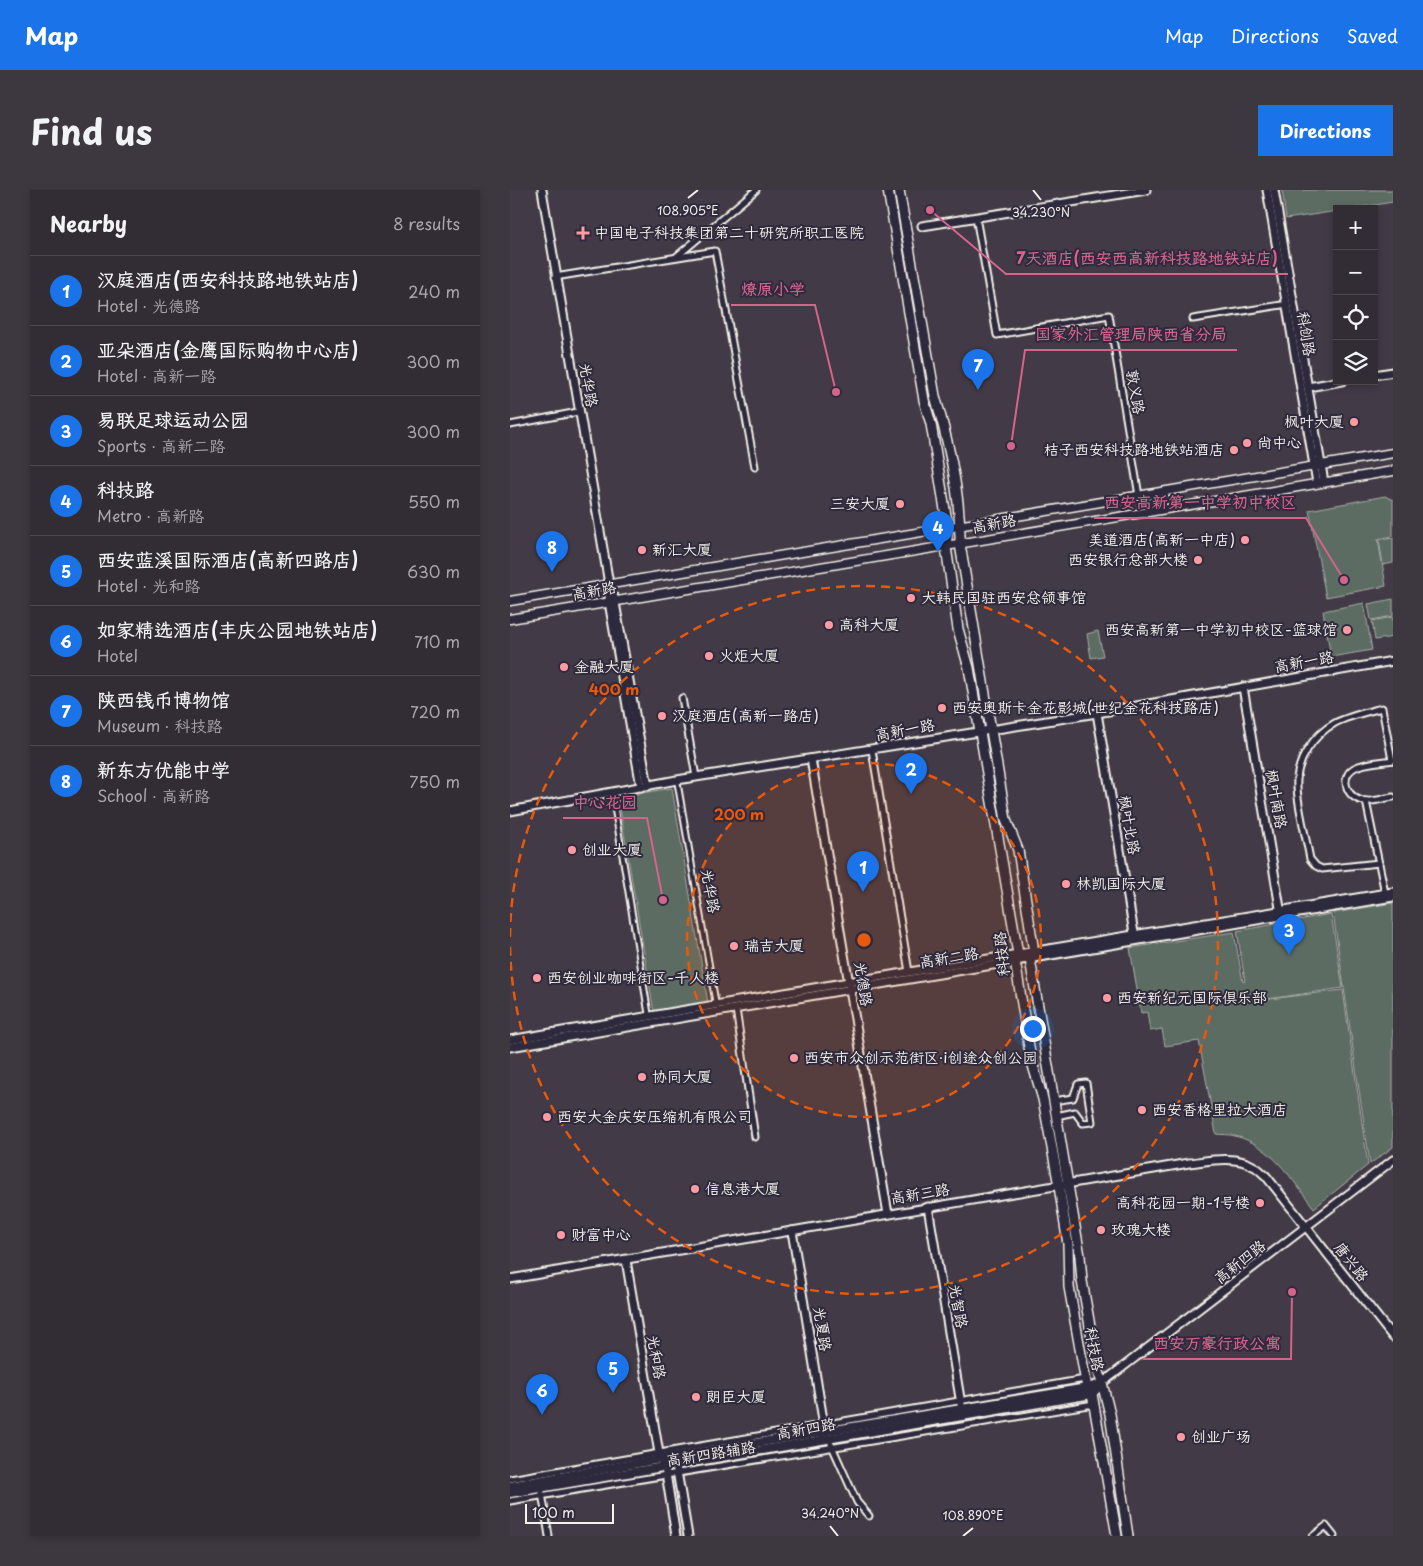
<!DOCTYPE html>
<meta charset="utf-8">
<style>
body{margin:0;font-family:"Playpen Sans","LXGW WenKai TC",sans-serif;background:#3d3840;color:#f1f3f6}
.controls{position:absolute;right:15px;top:15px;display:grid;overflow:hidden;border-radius:0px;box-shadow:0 2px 8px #0003}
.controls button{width:45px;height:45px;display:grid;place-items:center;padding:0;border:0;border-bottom:1px solid #4d484f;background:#322c34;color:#f1f3f6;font:25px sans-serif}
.scale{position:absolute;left:15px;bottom:12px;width:89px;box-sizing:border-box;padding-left:5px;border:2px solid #f4f1e8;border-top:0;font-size:14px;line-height:18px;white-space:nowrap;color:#f4f1e8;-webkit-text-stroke:4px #2f2a3d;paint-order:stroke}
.you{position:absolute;left:522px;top:838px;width:18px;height:18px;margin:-12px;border:4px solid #fff;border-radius:50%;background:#1a73e8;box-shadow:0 0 0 8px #1a73e833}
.badge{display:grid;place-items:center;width:32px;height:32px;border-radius:50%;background:#1a73e8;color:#fff;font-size:16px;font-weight:700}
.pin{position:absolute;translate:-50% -41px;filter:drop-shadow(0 1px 2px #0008)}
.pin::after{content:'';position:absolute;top:26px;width:18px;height:15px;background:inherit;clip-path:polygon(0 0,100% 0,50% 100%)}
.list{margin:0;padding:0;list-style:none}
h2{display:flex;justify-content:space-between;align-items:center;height:65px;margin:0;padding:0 20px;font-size:21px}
h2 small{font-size:16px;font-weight:400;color:#a8a7ac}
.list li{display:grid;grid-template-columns:32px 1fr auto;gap:15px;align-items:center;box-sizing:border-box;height:70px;padding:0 20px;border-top:1px solid #4d484f}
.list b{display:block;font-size:19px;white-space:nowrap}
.list p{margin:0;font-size:16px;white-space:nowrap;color:#a8a7ac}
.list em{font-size:16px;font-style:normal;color:#a8a7ac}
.icon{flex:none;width:28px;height:28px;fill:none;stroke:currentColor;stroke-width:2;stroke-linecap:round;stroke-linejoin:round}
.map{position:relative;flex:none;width:883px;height:1346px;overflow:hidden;border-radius:0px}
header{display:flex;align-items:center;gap:30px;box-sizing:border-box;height:70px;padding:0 25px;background:#1a73e8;color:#fff}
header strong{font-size:24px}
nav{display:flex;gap:28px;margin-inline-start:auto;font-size:18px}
.intro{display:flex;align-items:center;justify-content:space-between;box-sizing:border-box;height:120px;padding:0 30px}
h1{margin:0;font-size:35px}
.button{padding:12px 22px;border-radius:0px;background:#1a73e8;color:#fff;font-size:18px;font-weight:700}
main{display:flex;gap:30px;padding:0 30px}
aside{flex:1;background:#322c34;border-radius:0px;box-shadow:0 2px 8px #0003}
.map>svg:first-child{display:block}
</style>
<header>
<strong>Map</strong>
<nav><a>Map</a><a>Directions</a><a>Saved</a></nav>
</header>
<div class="intro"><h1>Find us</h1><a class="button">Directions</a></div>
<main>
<aside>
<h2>Nearby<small>8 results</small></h2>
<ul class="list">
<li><span class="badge">1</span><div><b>汉庭酒店(西安科技路地铁站店)</b><p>Hotel · 光德路</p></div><em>240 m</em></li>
<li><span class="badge">2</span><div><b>亚朵酒店(金鹰国际购物中心店)</b><p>Hotel · 高新一路</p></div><em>300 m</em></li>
<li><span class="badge">3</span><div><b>易联足球运动公园</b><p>Sports · 高新二路</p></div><em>300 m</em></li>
<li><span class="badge">4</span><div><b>科技路</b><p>Metro · 高新路</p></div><em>550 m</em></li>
<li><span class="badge">5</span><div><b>西安蓝溪国际酒店(高新四路店)</b><p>Hotel · 光和路</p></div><em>630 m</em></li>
<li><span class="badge">6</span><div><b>如家精选酒店(丰庆公园地铁站店)</b><p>Hotel</p></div><em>710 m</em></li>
<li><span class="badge">7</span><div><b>陕西钱币博物馆</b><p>Museum · 科技路</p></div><em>720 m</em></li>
<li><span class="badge">8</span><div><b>新东方优能中学</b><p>School · 高新路</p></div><em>750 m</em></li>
</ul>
</aside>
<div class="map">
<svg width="883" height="1346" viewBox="0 0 883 1346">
<rect width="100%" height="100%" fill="#423a46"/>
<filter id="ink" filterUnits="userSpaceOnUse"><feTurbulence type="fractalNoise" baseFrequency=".02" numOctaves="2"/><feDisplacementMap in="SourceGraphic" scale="10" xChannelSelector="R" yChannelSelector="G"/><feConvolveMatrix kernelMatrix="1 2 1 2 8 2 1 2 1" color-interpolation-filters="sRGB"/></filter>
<g filter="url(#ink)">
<!-- green -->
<g fill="#5c6c64" stroke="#a8aea6">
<path d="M 772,0 L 883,0 L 883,12 L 840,19 L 827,19 L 827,21 L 776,29 Z"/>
<path d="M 875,306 L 883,310 L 883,346 L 868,349 L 876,396 L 816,407 L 799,320 Z"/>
<path d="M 883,348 L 883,373 L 873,375 L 869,350 Z"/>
<path d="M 883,409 L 883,426 L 861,430 L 858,414 Z"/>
<path d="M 854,413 L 862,460 L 821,467 L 813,421 Z"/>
<path d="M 883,427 L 883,447 L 865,450 L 862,431 Z"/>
<path d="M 588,441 L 593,466 L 581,468 L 577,444 Z"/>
<path d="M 162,598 L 198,813 L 144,822 L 108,607 Z"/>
<path d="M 883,713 L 883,957 L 860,974 L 823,723 Z"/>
<path d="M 821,724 L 833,798 L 751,810 L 833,800 L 858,975 L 804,1018 C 782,990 762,955 725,946 C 719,944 712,945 706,944 L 689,851 L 655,856 L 652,839 L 640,841 L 637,822 L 631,823 L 620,758 L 724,742 L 733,792 L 735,791 L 727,741 Z"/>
</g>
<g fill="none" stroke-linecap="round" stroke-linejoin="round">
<!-- pedestrian casing -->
<g stroke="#f4f1e8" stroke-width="8">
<g id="pedestrian">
<path d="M 167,590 L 206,815"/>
<path d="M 102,602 L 139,827"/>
</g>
</g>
<!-- minor casing -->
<g stroke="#f4f1e8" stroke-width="9">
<g id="minor">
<path d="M 466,27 L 487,145 L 599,125 L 629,306"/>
<path d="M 166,67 L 246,0"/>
<path d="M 45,87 L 205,61 L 245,277"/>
<path d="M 683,129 L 778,114"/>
<path d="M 0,235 L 68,222"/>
<path d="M 172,508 L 186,587"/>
<path d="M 362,560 L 399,782"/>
<path d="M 883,570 C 872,572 854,572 844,578 C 828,588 838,611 856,611 C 864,612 874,608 883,607"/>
<path d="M 856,611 L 875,703"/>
<path d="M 869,673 L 812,679 L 806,676 L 800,669 C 796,647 788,618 787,597 C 785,572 803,545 825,533 C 839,526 857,522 872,518 L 882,570"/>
<path d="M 226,819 L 245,947"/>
<path d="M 543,911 L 563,908 L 568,894 L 576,893 L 582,932 L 573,933 L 565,922 L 546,926"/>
<path d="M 321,1254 L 347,1312 L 359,1326"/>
<path d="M 0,1289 L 575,1189"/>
<path d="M 31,1297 L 39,1346"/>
<path d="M 0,1311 L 584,1214"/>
<path d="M 803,1346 L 816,1336 L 824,1346"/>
</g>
</g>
<!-- tertiary casing -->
<g stroke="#f4f1e8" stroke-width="11">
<g id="tertiary">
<path d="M 32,0 L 99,394 L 99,412 L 131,597"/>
<path d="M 757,0 L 807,293"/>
<path d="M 764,0 L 814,292"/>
<path d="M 412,36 L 636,0"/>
<path d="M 864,185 L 883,182"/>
<path d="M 798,197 L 832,191"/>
<path d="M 104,407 L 138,596"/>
<path d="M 733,497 L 771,724"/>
<path d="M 587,523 L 625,749"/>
<path d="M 301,569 L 378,1024"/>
<path d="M 0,621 L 167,590 L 587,523 L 883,471"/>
<path d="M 0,850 L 339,792 L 883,702"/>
<path d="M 0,857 L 883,707"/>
<path d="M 418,1017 L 452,1220"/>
<path d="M 282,1041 L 315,1242"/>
<path d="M 116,1070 L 150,1269 L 155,1277 L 166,1346"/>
<path d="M 0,1089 L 679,973 C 698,971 725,965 743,976 C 748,978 752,983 756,986 L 883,1147"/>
<path d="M 577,1198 L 592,1193 L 883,970"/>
<path d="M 162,1274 L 166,1275 L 178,1346"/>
</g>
</g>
<!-- secondary casing -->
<g stroke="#f4f1e8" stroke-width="11">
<g id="secondary">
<path d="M 0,411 L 883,263"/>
<path d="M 0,429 L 883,281"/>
<path d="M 0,1296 L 150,1269 L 577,1198"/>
<path d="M 0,1303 L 582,1204 L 592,1193"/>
</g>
</g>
<!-- primary casing -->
<g stroke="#f4f1e8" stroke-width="12">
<g id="primary">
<path d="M 378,0 L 414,210 L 421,234 L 438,338 L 436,357 L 448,439 L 459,478 L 508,764 L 505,771 L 521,869 L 533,909 L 549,996 L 558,1054 L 559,1097 L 577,1198 L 582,1204 L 607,1346"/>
<path d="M 389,0 L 425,206 C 438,250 451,308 450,354 L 496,630 L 508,660 L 524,762 L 520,769 L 570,1066 L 572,1091 L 586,1170 L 600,1224 L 618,1346"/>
</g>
</g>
<!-- pedestrian -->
<use href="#pedestrian" stroke="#2f2a3d" stroke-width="4"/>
<!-- minor -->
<use href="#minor" stroke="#2f2a3d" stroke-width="5"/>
<!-- tertiary -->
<use href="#tertiary" stroke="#2f2a3d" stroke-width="7"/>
<!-- secondary -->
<use href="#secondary" stroke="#2f2a3d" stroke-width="8"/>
<!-- primary -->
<use href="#primary" stroke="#2f2a3d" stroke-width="9"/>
</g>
</g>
<!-- ticks -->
<path fill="none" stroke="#f4f1e8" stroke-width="2" d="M 523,0 L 531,10M 178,8 L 188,0M 320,1336 L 328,1346M 453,1346 L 463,1338"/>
<!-- distance rings -->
<circle cx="354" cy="750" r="177" fill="#e8590c" fill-opacity=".12"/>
<g fill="none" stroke="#e8590c" stroke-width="2.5" stroke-dasharray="9 6">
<circle cx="354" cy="750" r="177"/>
<path d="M0 747A354 354 0 1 1 0 753"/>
</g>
<!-- markers -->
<g fill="#ff9aa2" stroke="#2f2a3d" stroke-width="2">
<path d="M70.5 35.5h5v5h5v5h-5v5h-5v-5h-5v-5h5z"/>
<circle cx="844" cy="232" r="5"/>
<circle cx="737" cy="253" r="5"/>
<circle cx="724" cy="260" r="5"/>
<circle cx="390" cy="314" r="5"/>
<circle cx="735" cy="350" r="5"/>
<circle cx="132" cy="360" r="5"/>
<circle cx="688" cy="370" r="5"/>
<circle cx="401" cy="408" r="5"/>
<circle cx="319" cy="435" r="5"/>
<circle cx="837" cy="440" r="5"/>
<circle cx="199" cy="466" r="5"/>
<circle cx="54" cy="477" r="5"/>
<circle cx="432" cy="518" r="5"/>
<circle cx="152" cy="526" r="5"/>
<circle cx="62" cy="660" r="5"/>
<circle cx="556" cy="694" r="5"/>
<circle cx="224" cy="756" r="5"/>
<circle cx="27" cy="788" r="5"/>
<circle cx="597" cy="808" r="5"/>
<circle cx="284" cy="868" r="5"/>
<circle cx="132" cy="887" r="5"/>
<circle cx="632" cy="920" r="5"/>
<circle cx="37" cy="927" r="5"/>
<circle cx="185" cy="999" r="5"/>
<circle cx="750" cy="1013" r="5"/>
<circle cx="591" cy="1040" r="5"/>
<circle cx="51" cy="1045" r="5"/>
<circle cx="186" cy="1207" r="5"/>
<circle cx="671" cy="1247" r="5"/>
</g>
<g text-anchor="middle" stroke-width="4" stroke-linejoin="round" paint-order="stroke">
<!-- poi labels -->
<g font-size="15" fill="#f4f1e8" stroke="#2f2a3d" text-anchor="start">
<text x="84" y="48">中国电子科技集团第二十研究所职工医院</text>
<text x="834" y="237" text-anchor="end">枫叶大厦</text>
<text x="747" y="258">尚中心</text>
<text x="714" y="265" text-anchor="end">桔子西安科技路地铁站酒店</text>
<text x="380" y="319" text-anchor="end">三安大厦</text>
<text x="725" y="355" text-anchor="end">美道酒店(高新一中店)</text>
<text x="142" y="365">新汇大厦</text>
<text x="678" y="375" text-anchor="end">西安银行总部大楼</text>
<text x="411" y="413">大韩民国驻西安总领事馆</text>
<text x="329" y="440">高科大厦</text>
<text x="827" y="445" text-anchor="end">西安高新第一中学初中校区-篮球馆</text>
<text x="209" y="471">火炬大厦</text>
<text x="64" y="482">金融大厦</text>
<text x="442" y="523">西安奥斯卡金花影城(世纪金花科技路店)</text>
<text x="162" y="531">汉庭酒店(高新一路店)</text>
<text x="72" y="665">创业大厦</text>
<text x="566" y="699">林凯国际大厦</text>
<text x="234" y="761">瑞吉大厦</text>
<text x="37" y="793">西安创业咖啡街区-千人楼</text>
<text x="607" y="813">西安新纪元国际俱乐部</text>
<text x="294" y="873">西安市众创示范街区·i创途众创公园</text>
<text x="142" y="892">协同大厦</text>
<text x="642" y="925">西安香格里拉大酒店</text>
<text x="47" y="932">西安大金庆安压缩机有限公司</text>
<text x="195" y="1004">信息港大厦</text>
<text x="740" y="1018" text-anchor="end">高科花园一期-1号楼</text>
<text x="601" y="1045">玫瑰大楼</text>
<text x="61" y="1050">财富中心</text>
<text x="196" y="1212">朗臣大厦</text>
<text x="681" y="1252">创业广场</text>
</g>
<!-- street labels -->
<g font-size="15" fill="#f4f1e8" stroke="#2f2a3d">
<text transform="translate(796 144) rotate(81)" y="5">科创路</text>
<text transform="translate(78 195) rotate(80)" y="5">光华路</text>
<text transform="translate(625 202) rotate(80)" y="5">敦义路</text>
<text transform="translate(484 334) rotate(-10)" y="5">高新路</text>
<text transform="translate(84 401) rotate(-10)" y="5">高新路</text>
<text transform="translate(794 472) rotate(-10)" y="5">高新一路</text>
<text transform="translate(395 540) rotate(-10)" y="5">高新一路</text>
<text transform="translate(766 609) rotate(80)" y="5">枫叶南路</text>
<text transform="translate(619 635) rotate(80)" y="5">枫叶北路</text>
<text transform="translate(200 701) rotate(80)" y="5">光华路</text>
<text transform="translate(492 764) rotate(-96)" y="5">科技路</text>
<text transform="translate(439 768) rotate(-9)" y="5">高新二路</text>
<text transform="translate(353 794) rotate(81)" y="5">光德路</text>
<text transform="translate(410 1004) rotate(-9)" y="5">高新三路</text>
<text transform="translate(730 1072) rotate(-38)" y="5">高新四路</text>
<text transform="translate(841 1072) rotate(52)" y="5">唐兴路</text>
<text transform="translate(448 1116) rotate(80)" y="5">光智路</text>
<text transform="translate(312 1139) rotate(81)" y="5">光夏路</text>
<text transform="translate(584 1159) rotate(80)" y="5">科技路</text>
<text transform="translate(146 1167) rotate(80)" y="5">光和路</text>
<text transform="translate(296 1239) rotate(-10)" y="5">高新四路</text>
<text transform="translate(201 1264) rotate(-9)" y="5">高新四路辅路</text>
</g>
</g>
<g font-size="12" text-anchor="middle" fill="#f4f1e8" stroke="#2f2a3d" stroke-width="4" stroke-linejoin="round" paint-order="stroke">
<text x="178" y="25">108.905°E</text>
<text x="531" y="27">34.230°N</text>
<text x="320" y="1328">34.240°N</text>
<text x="463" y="1330">108.890°E</text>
</g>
<circle cx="354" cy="750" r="8" fill="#e8590c" stroke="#2f2a3d" stroke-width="2.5"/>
<g font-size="15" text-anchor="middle" font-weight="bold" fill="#e8590c" stroke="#2f2a3d" stroke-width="4" stroke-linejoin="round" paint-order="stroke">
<text x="104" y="505">400 m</text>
<text x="229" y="630">200 m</text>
</g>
<!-- callouts -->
<path fill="none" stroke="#d4648c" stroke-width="2" d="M420 20L496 84H778M326 202L305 115H221M501 256L515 160H727M834 390L796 328H584M153 710L137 628H53M782 1102L781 1169H633"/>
<g fill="#d4648c" stroke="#2f2a3d" stroke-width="2">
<circle cx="420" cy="20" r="5"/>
<circle cx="326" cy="202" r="5"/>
<circle cx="501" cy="256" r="5"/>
<circle cx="834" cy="390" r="5"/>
<circle cx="153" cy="710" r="5"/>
<circle cx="782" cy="1102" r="5"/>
</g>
<g font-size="16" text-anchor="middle" font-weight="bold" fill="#d4648c" stroke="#2f2a3d" stroke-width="4" stroke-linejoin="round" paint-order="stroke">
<text x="637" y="74">7天酒店(西安西高新科技路地铁站店)</text>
<text x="263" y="105">燎原小学</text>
<text x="621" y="150">国家外汇管理局陕西省分局</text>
<text x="690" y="318">西安高新第一中学初中校区</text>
<text x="95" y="618">中心花园</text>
<text x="707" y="1159">西安万豪行政公寓</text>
</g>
</svg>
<div class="controls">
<button>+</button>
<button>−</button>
<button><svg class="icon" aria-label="locate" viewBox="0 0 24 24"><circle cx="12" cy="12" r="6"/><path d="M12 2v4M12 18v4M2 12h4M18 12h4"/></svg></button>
<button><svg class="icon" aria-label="layers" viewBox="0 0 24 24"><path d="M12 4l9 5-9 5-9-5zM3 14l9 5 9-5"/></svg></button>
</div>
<div class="scale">100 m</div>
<div class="you"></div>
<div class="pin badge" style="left:353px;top:702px">1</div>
<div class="pin badge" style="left:401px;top:604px">2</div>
<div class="pin badge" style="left:779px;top:765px">3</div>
<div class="pin badge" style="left:428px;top:362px">4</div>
<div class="pin badge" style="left:103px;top:1203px">5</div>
<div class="pin badge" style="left:32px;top:1225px">6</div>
<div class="pin badge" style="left:468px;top:200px">7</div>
<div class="pin badge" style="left:42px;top:382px">8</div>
</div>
</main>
